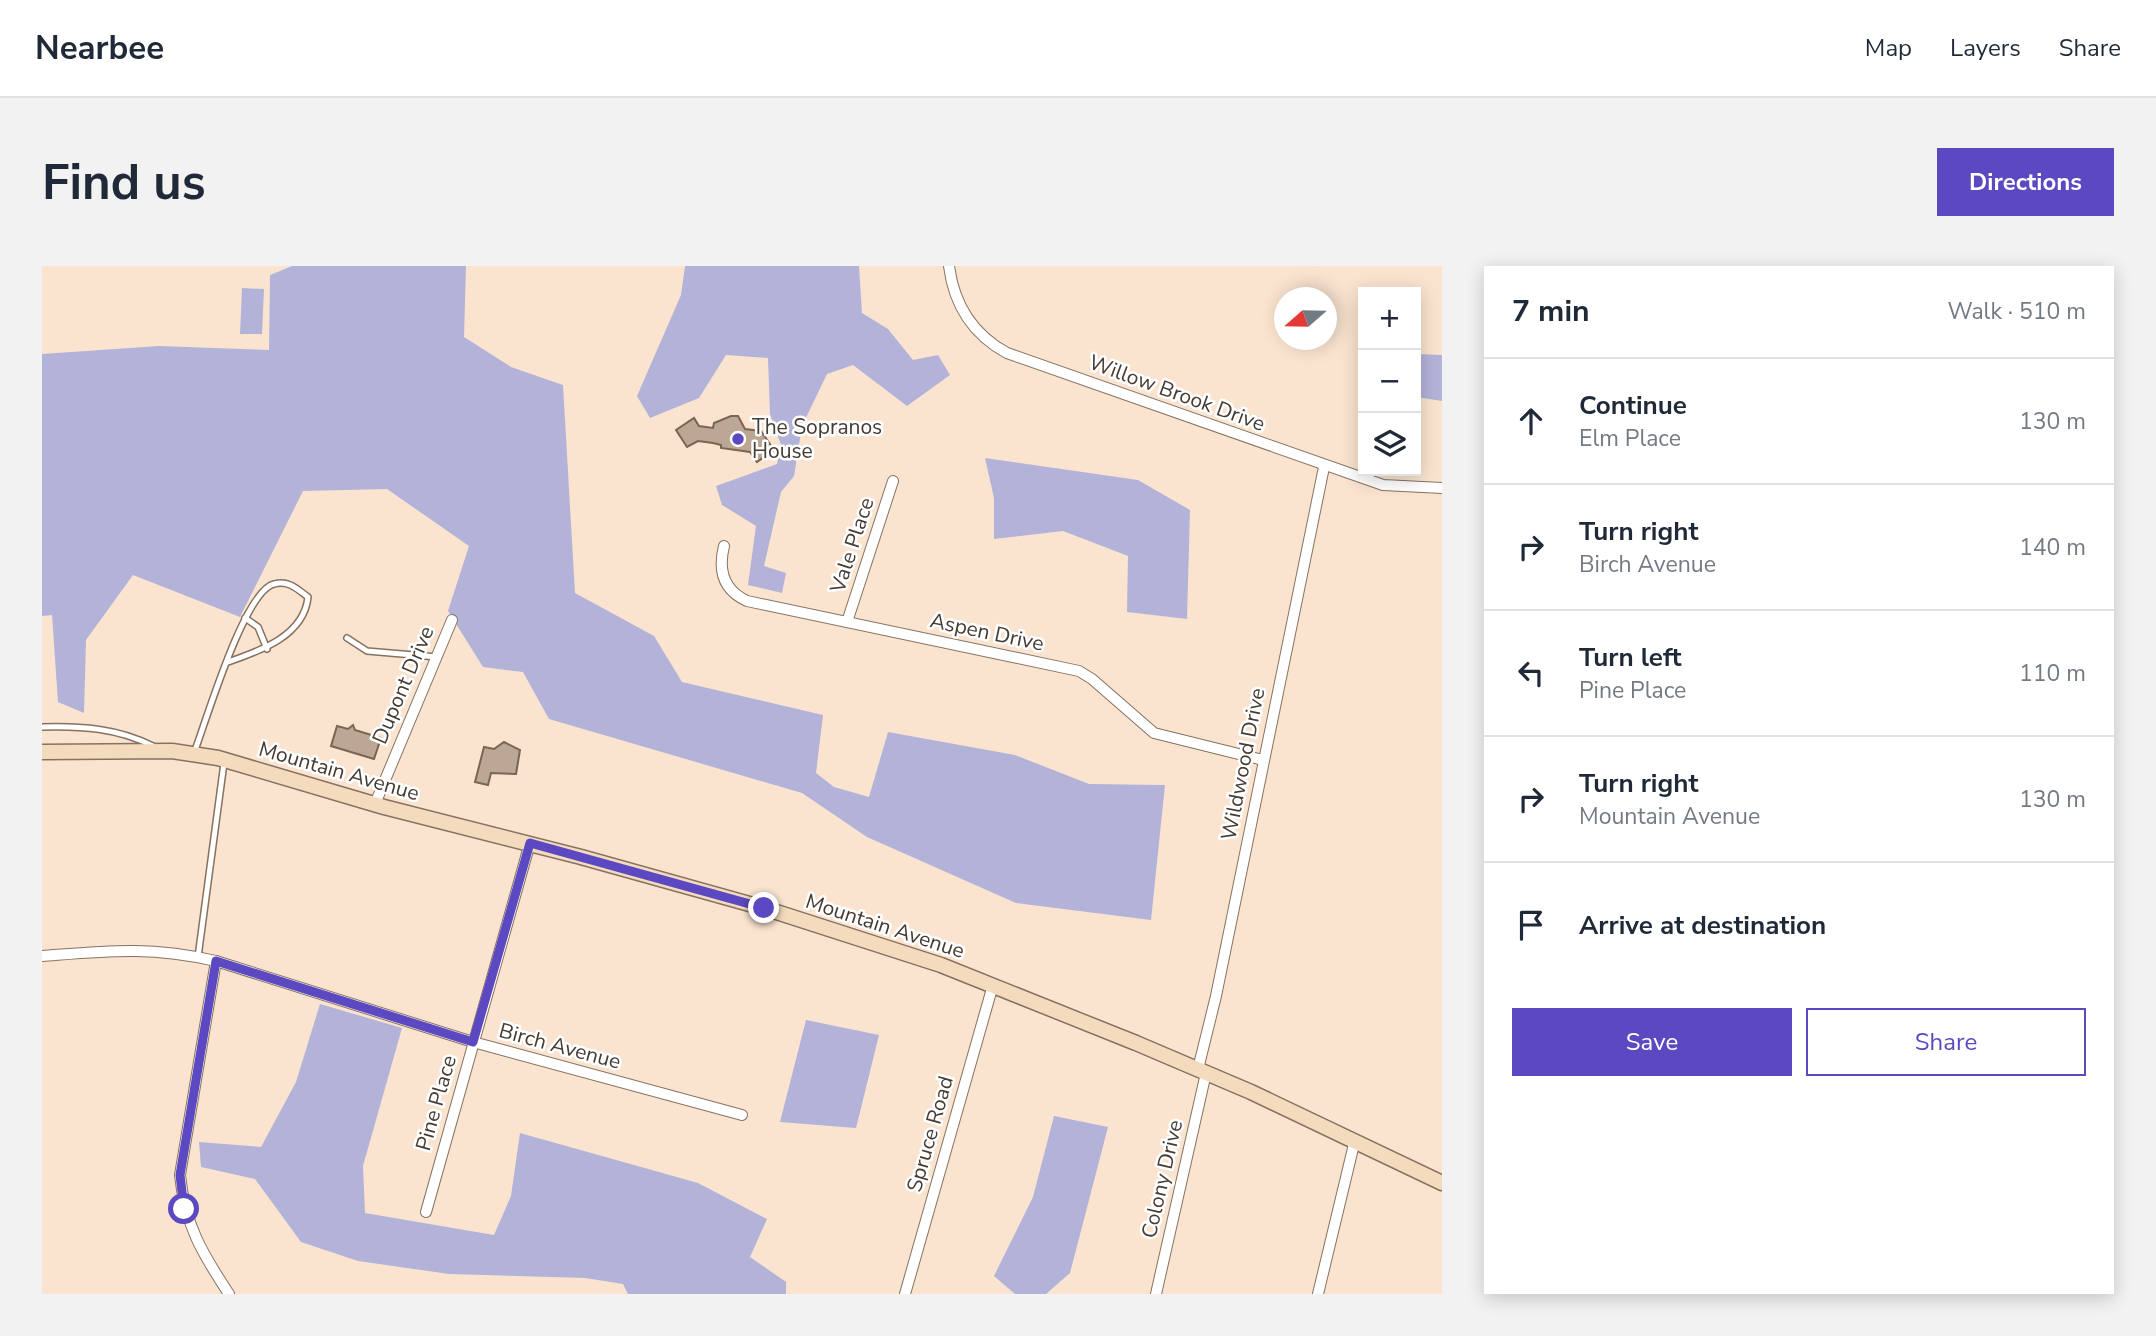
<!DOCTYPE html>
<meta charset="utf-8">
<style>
body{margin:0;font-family:"Nunito Sans",sans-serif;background:#f2f2f3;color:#1f2937}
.controls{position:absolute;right:21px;top:21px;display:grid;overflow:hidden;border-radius:0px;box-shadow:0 4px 18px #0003}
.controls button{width:63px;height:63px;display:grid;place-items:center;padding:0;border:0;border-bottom:2px solid #e0e1e3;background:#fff;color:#1f2937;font:35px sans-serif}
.compass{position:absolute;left:1232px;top:21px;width:63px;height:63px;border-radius:50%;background:#fff;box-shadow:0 4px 18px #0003;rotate:250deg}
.stop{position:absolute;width:21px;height:21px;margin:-16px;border:5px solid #5c48c0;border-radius:50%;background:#fff}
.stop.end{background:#5c48c0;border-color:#fff;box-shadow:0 2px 7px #0008}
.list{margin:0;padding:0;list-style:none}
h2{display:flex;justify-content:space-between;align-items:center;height:91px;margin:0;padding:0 28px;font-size:30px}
h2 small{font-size:23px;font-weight:400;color:#747a83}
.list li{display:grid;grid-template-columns:46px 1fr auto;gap:21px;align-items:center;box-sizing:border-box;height:126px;padding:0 28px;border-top:2px solid #e0e1e3}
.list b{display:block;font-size:26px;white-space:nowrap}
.list p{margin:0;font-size:23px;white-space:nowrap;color:#747a83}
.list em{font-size:23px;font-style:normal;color:#747a83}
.actions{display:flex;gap:14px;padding:21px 28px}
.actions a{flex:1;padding:16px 0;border:2px solid #5c48c0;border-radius:0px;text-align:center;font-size:24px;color:#5c48c0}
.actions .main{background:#5c48c0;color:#fff}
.icon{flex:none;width:38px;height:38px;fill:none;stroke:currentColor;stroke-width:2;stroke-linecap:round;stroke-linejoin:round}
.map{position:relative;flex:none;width:1400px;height:1028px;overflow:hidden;border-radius:0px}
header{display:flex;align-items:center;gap:42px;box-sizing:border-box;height:98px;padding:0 35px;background:#fff;border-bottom:2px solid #e0e1e3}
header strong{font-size:33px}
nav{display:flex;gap:38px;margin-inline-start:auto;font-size:24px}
.intro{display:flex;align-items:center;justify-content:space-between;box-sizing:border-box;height:168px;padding:0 42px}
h1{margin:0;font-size:49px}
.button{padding:18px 32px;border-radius:0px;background:#5c48c0;color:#fff;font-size:24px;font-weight:700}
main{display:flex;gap:42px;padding:0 42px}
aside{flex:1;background:#fff;border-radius:0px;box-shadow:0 4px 18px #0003}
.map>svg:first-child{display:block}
</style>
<header>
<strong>Nearbee</strong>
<nav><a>Map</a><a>Layers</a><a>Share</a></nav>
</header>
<div class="intro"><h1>Find us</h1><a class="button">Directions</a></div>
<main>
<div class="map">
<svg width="1400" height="1028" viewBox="0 0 1400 1028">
<rect width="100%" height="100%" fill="#fae4d0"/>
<!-- green -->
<g fill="#b3b3d9">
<path d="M 250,0 L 424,0 L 422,71 L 469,101 L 521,119 L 533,327 L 612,370 L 640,416 L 781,449 L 774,507 L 792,521 L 827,531 L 846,466 L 973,489 L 1047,518 L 1123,519 L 1109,654 L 974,637 L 825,571 L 760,527 L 507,453 L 481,406 L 441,401 L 406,345 L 427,280 L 345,223 L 261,225 L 198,351 L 91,309 L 44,374 L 42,447 L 16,436 L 10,349 L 0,350 L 0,88 L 117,80 L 227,84 L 228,9 Z"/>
<path d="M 643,0 L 817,0 L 820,47 L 846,63 L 871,94 L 896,89 L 908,109 L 865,140 L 811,99 L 785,108 L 760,160 L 752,210 L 739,226 L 722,300 L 744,307 L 740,327 L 706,319 L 714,260 L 680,239 L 674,220 L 735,198 L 739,179 L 728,148 L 726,92 L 684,89 L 657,132 L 608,152 L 595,130 L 639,29 Z"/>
<path d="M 200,22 L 222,23 L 220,68 L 198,68 Z"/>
<path d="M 1374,88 L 1400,89 L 1400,135 L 1374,131 Z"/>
<path d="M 943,192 L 1096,214 L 1148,244 L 1145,353 L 1085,346 L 1086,290 L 1021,265 L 952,273 L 952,232 Z"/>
<path d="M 278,738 L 360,762 L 321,900 L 323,947 L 452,969 L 469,930 L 478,867 L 656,917 L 725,953 L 708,991 L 744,1016 L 744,1028 L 586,1028 L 581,1018 L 543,1012 L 407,1008 L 316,995 L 259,976 L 213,913 L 159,901 L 157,876 L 219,881 L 254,816 Z"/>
<path d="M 764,754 L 837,769 L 814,862 L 738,856 Z"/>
<path d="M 1012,850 L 1066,861 L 1028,1007 L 1004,1028 L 973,1028 L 952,1010 L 991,931 Z"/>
</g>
<!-- building -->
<g fill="#bba794" stroke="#786553" stroke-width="2">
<path d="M 689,150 L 696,150 L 703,163 L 719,165 L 732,184 L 715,196 L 708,186 L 679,182 L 679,179 L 671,177 L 656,175 L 645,181 L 634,164 L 652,152 L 657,160 L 671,162 L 672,157 Z"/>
<path d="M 311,459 L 313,464 L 339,472 L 332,493 L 289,480 L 295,460 L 306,463 Z"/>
<path d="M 462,476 L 478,484 L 474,508 L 449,507 L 446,519 L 433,516 L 442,481 L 452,483 Z"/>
</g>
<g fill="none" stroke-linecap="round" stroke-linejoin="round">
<!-- lane casing -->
<g stroke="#867261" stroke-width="8">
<g id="lane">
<path d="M 203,352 L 216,361 L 225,383"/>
<path d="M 305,372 L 325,385 L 395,391"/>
<path d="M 0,461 C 40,460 75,462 111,480"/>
<path d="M 152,487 C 164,456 202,325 232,318 C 247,314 255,323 266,331 C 262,370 218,385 186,396"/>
<path d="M 156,691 L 182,497"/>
</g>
</g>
<!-- street casing -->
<g stroke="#867261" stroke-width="12">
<g id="street">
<path d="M 907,0 C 912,39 930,68 965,87 L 1341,219 L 1400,222"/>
<path d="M 682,280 C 676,304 681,324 705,335 L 1037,405 L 1050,413 L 1112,467 L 1221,494"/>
<path d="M 805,356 L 851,215"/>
<path d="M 333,538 L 410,354"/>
<path d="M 0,690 C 66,685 107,680 174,695 L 431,776 L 700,849"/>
<path d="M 174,695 L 138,909 C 143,959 160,987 187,1028"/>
<path d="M 1156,803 L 1174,730 L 1282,201"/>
<path d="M 384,946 L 488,577"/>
<path d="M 863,1028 L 951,719"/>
<path d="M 1114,1028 L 1164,807"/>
<path d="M 1276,1028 L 1313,874"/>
</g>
</g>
<!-- secondary casing -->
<g stroke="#867261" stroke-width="17">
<path id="secondary" d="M 0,486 L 130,485 L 176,492 L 342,541 L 539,591 L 722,642 L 899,699 L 1094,777 L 1209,826 L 1400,917"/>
</g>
<!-- lane -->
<use href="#lane" stroke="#fff" stroke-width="5"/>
<!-- street -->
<use href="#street" stroke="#fff" stroke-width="10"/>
<!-- secondary -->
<use href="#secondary" stroke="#f4dbbe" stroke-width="14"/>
</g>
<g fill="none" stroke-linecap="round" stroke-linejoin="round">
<!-- route -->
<path stroke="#5c48c0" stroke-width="9" d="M 142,943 L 138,909 L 174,695 L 431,776 L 488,577 L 722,642"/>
</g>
<!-- markers -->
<circle fill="#5c48c0" stroke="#fff" stroke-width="2.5" cx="696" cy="173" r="7"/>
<g text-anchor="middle" stroke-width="5" stroke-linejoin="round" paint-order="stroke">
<!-- street labels -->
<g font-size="21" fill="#443b33" stroke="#fff">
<text transform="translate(1135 127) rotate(20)" y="7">Willow Brook Drive</text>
<text transform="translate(810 279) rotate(-72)" y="7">Vale Place</text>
<text transform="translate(945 366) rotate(12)" y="7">Aspen Drive</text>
<text transform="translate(361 419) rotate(-67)" y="7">Dupont Drive</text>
<text transform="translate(1201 498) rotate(-79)" y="7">Wildwood Drive</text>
<text transform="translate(297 505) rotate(16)" y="7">Mountain Avenue</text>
<text transform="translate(843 660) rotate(18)" y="7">Mountain Avenue</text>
<text transform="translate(518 780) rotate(15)" y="7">Birch Avenue</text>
<text transform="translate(394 837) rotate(-74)" y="7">Pine Place</text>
<text transform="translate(888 868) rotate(-74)" y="7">Spruce Road</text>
<text transform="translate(1120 913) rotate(-77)" y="7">Colony Drive</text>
</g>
<!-- poi labels -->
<g font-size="21" fill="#443b33" stroke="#fff" text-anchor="start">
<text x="710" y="168">The Sopranos<tspan x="710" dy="24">House</tspan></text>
</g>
</g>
</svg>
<div class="controls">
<button>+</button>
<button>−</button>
<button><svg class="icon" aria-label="layers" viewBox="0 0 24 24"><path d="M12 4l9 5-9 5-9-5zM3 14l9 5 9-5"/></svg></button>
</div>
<svg class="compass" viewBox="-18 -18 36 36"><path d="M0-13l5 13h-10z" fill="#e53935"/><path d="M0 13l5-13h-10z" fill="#747a83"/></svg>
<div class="stop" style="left:142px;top:943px"></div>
<div class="stop end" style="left:722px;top:642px"></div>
</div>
<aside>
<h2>7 min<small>Walk · 510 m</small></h2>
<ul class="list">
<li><svg class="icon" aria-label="ahead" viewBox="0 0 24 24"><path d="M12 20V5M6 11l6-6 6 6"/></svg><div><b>Continue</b><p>Elm Place</p></div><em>130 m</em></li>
<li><svg class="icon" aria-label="right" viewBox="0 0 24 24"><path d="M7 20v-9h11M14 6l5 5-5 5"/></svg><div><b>Turn right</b><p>Birch Avenue</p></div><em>140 m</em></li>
<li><svg class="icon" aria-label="left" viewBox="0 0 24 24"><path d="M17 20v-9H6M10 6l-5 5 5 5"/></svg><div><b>Turn left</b><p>Pine Place</p></div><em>110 m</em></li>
<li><svg class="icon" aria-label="right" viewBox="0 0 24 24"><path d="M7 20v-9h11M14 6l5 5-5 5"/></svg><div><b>Turn right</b><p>Mountain Avenue</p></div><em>130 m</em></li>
<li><svg class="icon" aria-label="arrive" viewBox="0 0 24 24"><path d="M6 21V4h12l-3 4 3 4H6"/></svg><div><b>Arrive at destination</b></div></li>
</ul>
<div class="actions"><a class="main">Save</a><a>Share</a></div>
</aside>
</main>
